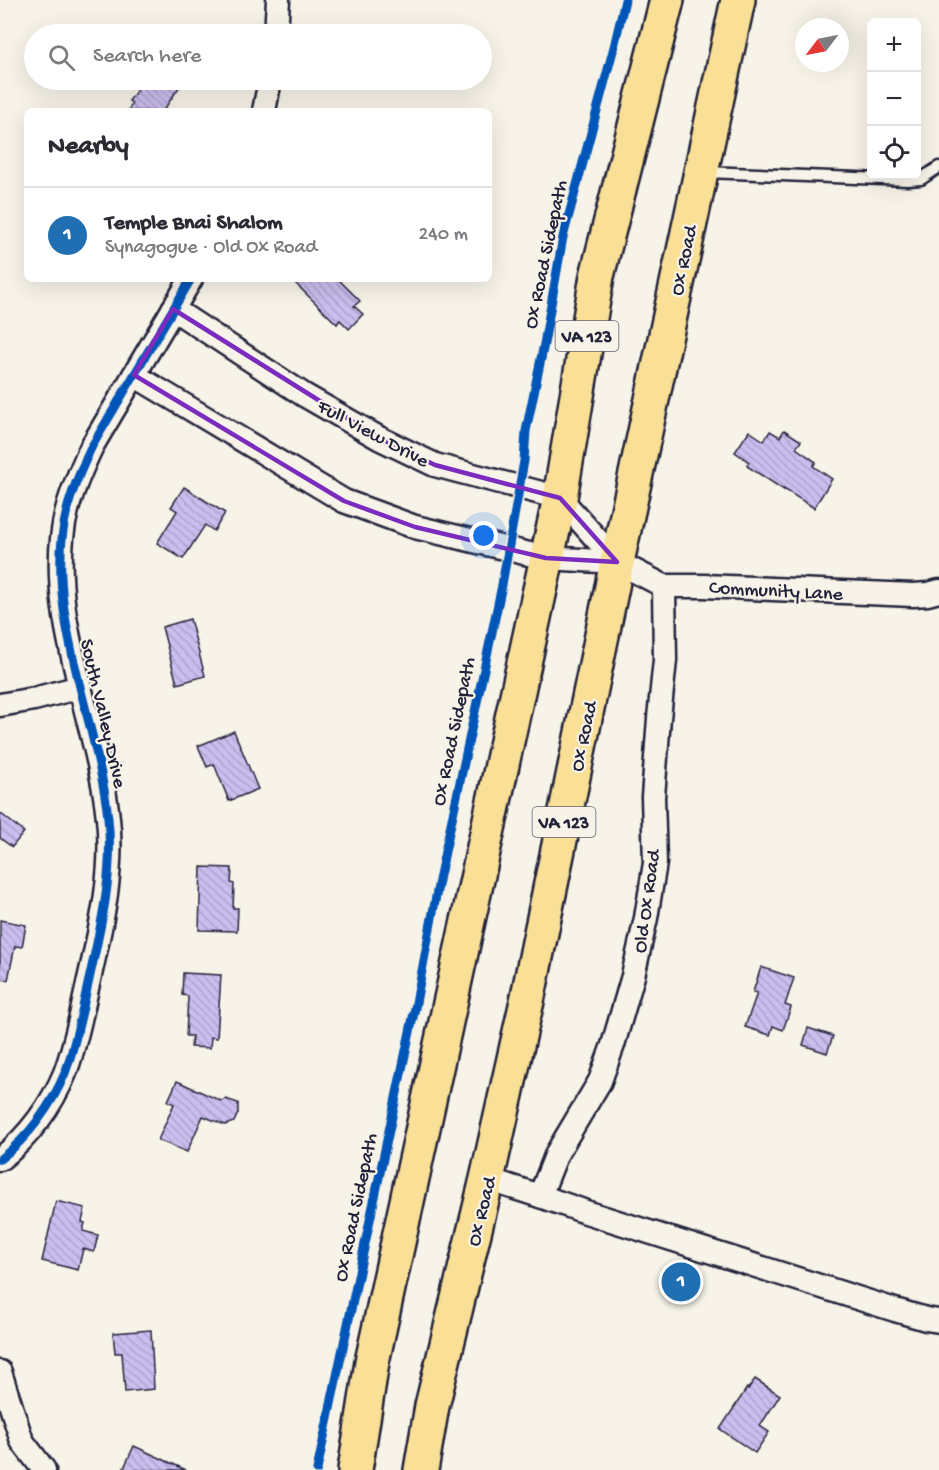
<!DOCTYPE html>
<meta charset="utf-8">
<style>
body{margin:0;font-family:"Gochi Hand",sans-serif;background:#f2f2f3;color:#2b2b33}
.controls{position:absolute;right:18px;top:18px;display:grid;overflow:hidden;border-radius:9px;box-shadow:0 6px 24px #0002}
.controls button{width:54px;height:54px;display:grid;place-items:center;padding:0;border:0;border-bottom:2px solid #e1e1e2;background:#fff;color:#2b2b33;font:30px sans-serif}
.compass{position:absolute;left:795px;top:18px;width:54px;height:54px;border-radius:50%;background:#fff;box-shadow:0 6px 24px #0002;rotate:238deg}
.you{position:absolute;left:484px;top:536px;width:21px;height:21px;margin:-15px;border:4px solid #fff;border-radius:50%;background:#1a73e8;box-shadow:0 0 0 9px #1a73e833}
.badge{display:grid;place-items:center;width:39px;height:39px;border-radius:50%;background:#1f6fb2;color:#fff;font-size:20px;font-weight:700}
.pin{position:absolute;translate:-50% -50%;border:3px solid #fff;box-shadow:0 2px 6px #0006}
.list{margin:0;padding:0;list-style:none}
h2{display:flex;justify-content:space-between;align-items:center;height:78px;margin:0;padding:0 24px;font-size:26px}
h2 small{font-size:20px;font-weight:400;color:#7c7c81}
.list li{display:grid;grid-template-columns:39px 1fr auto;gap:18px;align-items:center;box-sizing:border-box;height:96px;padding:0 24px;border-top:2px solid #e1e1e2}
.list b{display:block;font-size:22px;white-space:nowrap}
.list p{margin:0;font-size:20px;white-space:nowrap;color:#7c7c81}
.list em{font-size:20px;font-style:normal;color:#7c7c81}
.icon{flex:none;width:33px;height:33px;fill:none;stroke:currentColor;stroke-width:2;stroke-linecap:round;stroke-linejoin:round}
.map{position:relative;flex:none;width:939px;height:1470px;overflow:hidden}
.search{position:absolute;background:#fff;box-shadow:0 6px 24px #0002;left:24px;top:24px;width:468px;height:66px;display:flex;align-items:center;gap:15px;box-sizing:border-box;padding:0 21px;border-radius:33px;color:#7c7c81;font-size:22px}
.panel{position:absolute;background:#fff;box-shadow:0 6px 24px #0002;left:24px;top:108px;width:468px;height:174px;border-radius:9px}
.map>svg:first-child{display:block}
</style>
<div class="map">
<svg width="939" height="1470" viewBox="0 0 939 1470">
<defs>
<pattern id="building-back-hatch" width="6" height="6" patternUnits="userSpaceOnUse" patternTransform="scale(1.5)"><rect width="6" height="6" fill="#cbbdee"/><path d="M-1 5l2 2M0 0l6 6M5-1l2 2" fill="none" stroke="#aea2cd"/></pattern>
</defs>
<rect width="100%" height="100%" fill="#f7f3e8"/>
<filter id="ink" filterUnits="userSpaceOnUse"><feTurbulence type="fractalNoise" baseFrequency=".0167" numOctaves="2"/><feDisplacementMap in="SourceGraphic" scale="12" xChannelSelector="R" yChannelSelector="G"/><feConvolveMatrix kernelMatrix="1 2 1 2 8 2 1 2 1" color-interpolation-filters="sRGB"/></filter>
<g filter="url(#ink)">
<!-- building -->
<g fill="url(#building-back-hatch)" stroke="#22223b" stroke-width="1.5">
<path d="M 144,80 L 184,80 L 163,111 L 128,111 L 132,103 L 129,101 Z"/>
<path d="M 291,279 L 338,279 L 360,301 L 354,306 L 363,314 L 349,329 L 340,320 L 337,324 Z"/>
<path d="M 784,430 L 801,441 L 796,448 L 816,462 L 813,466 L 832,479 L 814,508 L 784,489 L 784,490 L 747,466 L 749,462 L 735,452 L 749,431 L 764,441 L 770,431 L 780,437 Z"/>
<path d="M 184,487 L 225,513 L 214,531 L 205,525 L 183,559 L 157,543 L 177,511 L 171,507 Z"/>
<path d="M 190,619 L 205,676 L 177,684 L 162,627 Z"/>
<path d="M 234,731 L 258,789 L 229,801 L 214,764 L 207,767 L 198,746 Z"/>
<path d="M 0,813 L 24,832 L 12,847 L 0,838 Z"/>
<path d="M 201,867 L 232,868 L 231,883 L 234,884 L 233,908 L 238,908 L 237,931 L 199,930 Z"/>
<path d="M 0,920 L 26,925 L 22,947 L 15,946 L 8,980 L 0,979 Z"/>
<path d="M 761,967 L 794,978 L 785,1005 L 791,1007 L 783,1030 L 773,1026 L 770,1035 L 745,1027 L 757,993 L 753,992 Z"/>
<path d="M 183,973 L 221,975 L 217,1038 L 211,1037 L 210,1048 L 191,1047 L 192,1036 L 186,1036 L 188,996 L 182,995 Z"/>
<path d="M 808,1028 L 833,1036 L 827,1053 L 803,1045 Z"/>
<path d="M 177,1081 L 221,1101 L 226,1099 L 238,1103 L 238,1113 L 234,1122 L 225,1125 L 203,1116 L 187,1152 L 158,1140 L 174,1104 L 168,1101 Z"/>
<path d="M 56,1201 L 85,1208 L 82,1222 L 85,1223 L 83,1231 L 98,1235 L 94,1252 L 83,1249 L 78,1270 L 42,1261 Z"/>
<path d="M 151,1330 L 154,1389 L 125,1392 L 122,1353 L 115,1353 L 113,1333 Z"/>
<path d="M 755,1379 L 780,1395 L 760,1426 L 769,1432 L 755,1453 L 720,1429 L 747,1388 L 748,1389 Z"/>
<path d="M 134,1446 L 186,1470 L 123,1470 Z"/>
</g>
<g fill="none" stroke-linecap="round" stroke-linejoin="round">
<!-- service casing -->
<g stroke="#22223b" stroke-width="15">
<path id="service" d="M 705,172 L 908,180 L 921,179 L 939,167"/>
</g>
<!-- minor casing -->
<g stroke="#22223b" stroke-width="27">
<g id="minor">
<path d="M 276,34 L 278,0"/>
<path d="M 264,111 L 270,80"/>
<path d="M 173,309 L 304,395 L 379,438 L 435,465 L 560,498 L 617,562 L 664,586 L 704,586 L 913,595 L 928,594 L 939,591"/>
<path d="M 134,375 L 344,501 L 415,527 L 546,558 L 617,562"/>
<path d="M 0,705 L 34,699 L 80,687"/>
<path d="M 0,1159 C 28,1138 52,1105 65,1073 C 73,1052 78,1029 83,1007 C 96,945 115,882 108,818 C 98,720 42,608 67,510 C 73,487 82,467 92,446 L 191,279"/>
<path d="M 487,1179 L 540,1196 L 557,1153 L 600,1081 L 613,1045 L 633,976 L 646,918 L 655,863 L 653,797 L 659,718 L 665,660 L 664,586"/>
<path d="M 540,1196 L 586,1212 L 895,1310 L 926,1319 L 939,1321"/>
<path d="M 0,1372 L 22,1441 L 44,1470"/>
</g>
</g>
<!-- trunk casing -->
<g stroke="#22223b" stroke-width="38">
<g id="trunk">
<path d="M 355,1470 L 372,1362 L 560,498 L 597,276 L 667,0"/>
<path d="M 421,1470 L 432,1406 L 487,1179 L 527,1001 L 617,562 L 738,0"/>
</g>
</g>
<!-- service -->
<use href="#service" stroke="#f7f3e8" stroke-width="10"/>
<!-- minor -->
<use href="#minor" stroke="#f7f3e8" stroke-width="22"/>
<!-- trunk -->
<use href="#trunk" stroke="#fadf96" stroke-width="33"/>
<!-- cycleway casing -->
<g stroke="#f7f3e8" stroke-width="13">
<g id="cycleway">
<path d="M 0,1159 C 28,1138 52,1105 65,1073 C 73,1052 78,1029 83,1007 C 96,945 115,882 108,818 C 98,720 42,608 67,510 C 73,487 82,467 92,446 L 191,279"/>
<path d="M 317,1470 L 415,1008 L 440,875 L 501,590 L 524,461 L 526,431 L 544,344 L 563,237 L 614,47 L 625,0"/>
</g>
</g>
<!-- cycleway -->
<use href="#cycleway" stroke="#0057b8" stroke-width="9"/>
</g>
</g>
<!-- marked area -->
<path fill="none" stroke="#7b2cbf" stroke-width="4.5" stroke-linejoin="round" d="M 173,309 L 379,438 L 435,465 L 560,498 L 617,562 L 546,558 L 415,527 L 344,501 L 134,375 Z"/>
<g text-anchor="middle" stroke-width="4.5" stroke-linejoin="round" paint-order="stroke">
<!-- shield labels -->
<g fill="#f7f3e8" stroke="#62616f" stroke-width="1.5">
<rect x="555.5" y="321" width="63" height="30" rx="4.5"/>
<rect x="532.5" y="807" width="63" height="30" rx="4.5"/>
</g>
<g font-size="18" font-weight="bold" fill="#22223b">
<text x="587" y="342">VA 123</text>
<text x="564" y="828">VA 123</text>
</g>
<!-- street labels -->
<g font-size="20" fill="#22223b" stroke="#f7f3e8">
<text transform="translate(544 254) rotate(-78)" y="7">Ox Road Sidepath</text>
<text transform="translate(682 260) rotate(-78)" y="7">Ox Road</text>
<text transform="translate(374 432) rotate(28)" y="7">Full View Drive</text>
<text transform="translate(776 589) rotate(3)" y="7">Community Lane</text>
<text transform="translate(105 713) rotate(77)" y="7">South Valley Drive</text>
<text transform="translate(452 731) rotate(-78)" y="7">Ox Road Sidepath</text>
<text transform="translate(582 736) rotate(-78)" y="7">Ox Road</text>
<text transform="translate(645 901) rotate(-82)" y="7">Old Ox Road</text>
<text transform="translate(354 1207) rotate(-78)" y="7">Ox Road Sidepath</text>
<text transform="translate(480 1211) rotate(-76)" y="7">Ox Road</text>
</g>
</g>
</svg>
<div class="controls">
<button>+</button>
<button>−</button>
<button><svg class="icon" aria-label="locate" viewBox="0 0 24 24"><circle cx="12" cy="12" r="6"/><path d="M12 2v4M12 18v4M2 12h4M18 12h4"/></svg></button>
</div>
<svg class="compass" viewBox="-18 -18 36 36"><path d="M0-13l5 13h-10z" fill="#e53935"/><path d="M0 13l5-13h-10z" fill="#7c7c81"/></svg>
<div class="you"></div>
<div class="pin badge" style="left:681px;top:1282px">1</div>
<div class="search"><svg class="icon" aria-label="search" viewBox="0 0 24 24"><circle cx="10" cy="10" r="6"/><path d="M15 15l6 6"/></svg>Search here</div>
<section class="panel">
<h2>Nearby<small></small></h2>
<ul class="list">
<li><span class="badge">1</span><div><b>Temple Bnai Shalom</b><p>Synagogue · Old Ox Road</p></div><em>240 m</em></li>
</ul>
</section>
</div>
